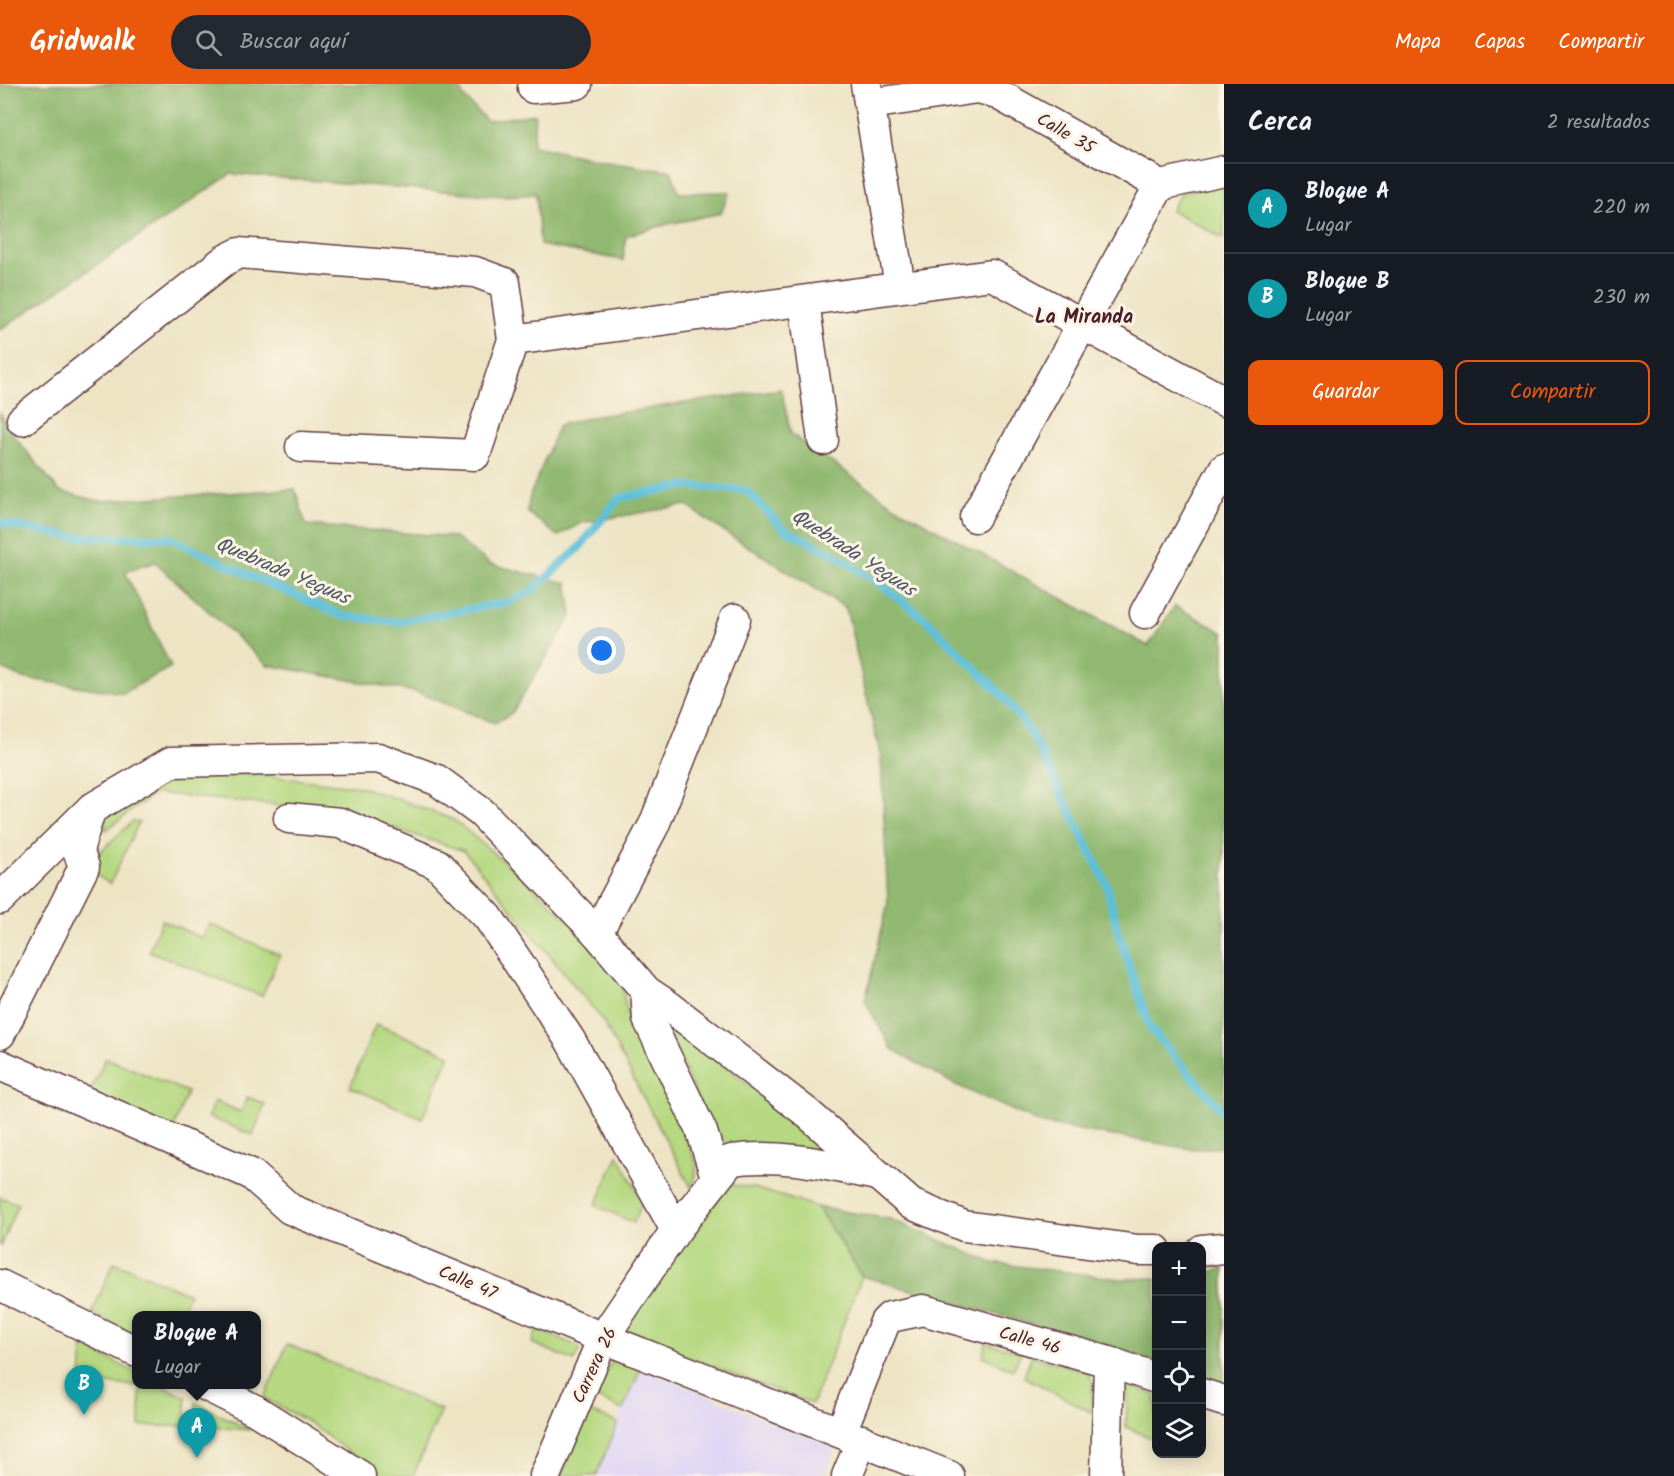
<!DOCTYPE html>
<html lang="es">
<meta charset="utf-8">
<style>
body{margin:0;font-family:Kalam,sans-serif;background:#242831;color:#f1f3f6}
.controls{position:absolute;right:18px;bottom:18px;display:grid;overflow:hidden;border-radius:12px;box-shadow:0 3px 15px #0003}
.controls button{width:54px;height:54px;display:grid;place-items:center;padding:0;border:0;border-bottom:2px solid #363941;background:#171b24;color:#f1f3f6;font:30px sans-serif}
.you{position:absolute;left:602px;top:567px;width:21px;height:21px;margin:-15px;border:4px solid #fff;border-radius:50%;background:#1a73e8;box-shadow:0 0 0 9px #1a73e833}
.badge{display:grid;place-items:center;width:39px;height:39px;border-radius:50%;background:#ea580c;color:#fff;font-size:20px;font-weight:700}
.pin{position:absolute;translate:-50% -50px;filter:drop-shadow(0 2px 3px #0008)}
.pin::after{content:'';position:absolute;top:32px;width:21px;height:18px;background:inherit;clip-path:polygon(0 0,100% 0,50% 100%)}
.popup{position:absolute;left:132px;top:1227px;width:129px;height:78px;box-sizing:border-box;display:grid;place-content:center;border-radius:12px;background:#171b24;filter:drop-shadow(0 2px 4px #0005);font-size:20px;white-space:nowrap;color:#9ea1a6}
.popup b{font-size:22px;color:#f1f3f6}
.popup::after{content:'';position:absolute;left:50%;top:100%;margin-left:-12px;border:12px solid transparent;border-top-color:#171b24}
.list{margin:0;padding:0;list-style:none}
h2{display:flex;justify-content:space-between;align-items:center;height:78px;margin:0;padding:0 24px;font-size:26px}
h2 small{font-size:20px;font-weight:400;color:#9ea1a6}
.list li{display:grid;grid-template-columns:39px 1fr auto;gap:18px;align-items:center;box-sizing:border-box;height:90px;padding:0 24px;border-top:2px solid #363941}
.list b{display:block;font-size:22px;white-space:nowrap}
.list p{margin:0;font-size:20px;white-space:nowrap;color:#9ea1a6}
.list em{font-size:20px;font-style:normal;color:#9ea1a6}
.actions{display:flex;gap:12px;padding:18px 24px}
.actions a{flex:1;padding:14px 0;border:2px solid #ea580c;border-radius:12px;text-align:center;font-size:21px;color:#ea580c}
.actions .main{background:#ea580c;color:#fff}
.icon{flex:none;width:33px;height:33px;fill:none;stroke:currentColor;stroke-width:2;stroke-linecap:round;stroke-linejoin:round}
.map{position:relative;flex:none;width:1224px;height:1392px;overflow:hidden}
header{display:flex;align-items:center;gap:36px;box-sizing:border-box;height:84px;padding:0 30px;background:#ea580c;color:#fff}
header strong{font-size:28px}
nav{display:flex;gap:33px;margin-inline-start:auto;font-size:21px}
.search{width:420px;height:54px;background:#242831;display:flex;align-items:center;gap:15px;box-sizing:border-box;padding:0 21px;border-radius:33px;color:#9ea1a6;font-size:22px}
main{display:flex}
aside{flex:1;background:#171b24}
.map>svg:first-child{display:block}
</style>
<header>
<strong>Gridwalk</strong>
<div class="search"><svg class="icon" aria-label="search" viewBox="0 0 24 24"><circle cx="10" cy="10" r="6"/><path d="M15 15l6 6"/></svg>Buscar aquí</div>
<nav><a>Mapa</a><a>Capas</a><a>Compartir</a></nav>
</header>
<main>
<div class="map">
<svg width="1224" height="1392" viewBox="0 0 1224 1392">
<rect width="100%" height="100%" fill="#fcf5e5"/>
<filter id="ink" filterUnits="userSpaceOnUse"><feTurbulence type="fractalNoise" baseFrequency=".0167" numOctaves="2"/><feDisplacementMap in="SourceGraphic" scale="12" xChannelSelector="R" yChannelSelector="G"/><feConvolveMatrix kernelMatrix="1 2 1 2 8 2 1 2 1" color-interpolation-filters="sRGB"/></filter>
<filter id="wash" filterUnits="userSpaceOnUse"><feTurbulence type="fractalNoise" baseFrequency=".008" numOctaves="4" result="noise"/><feDisplacementMap in="SourceGraphic" scale="24" xChannelSelector="R" yChannelSelector="G"/><feGaussianBlur stdDeviation="1.35" result="paint"/><feColorMatrix in="noise" values="0 0 0 0 0 0 0 0 0 0 0 0 0 0 0 0 0 1.4 0 .05"/><feComposite in="paint" operator="in"/></filter>
<g filter="url(#wash)">
<rect width="100%" height="100%" fill="#ede4c4"/>
<!-- built -->
<path fill="#ded5f5" d="M 641,1284 L 835,1364 L 824,1392 L 596,1392 Z"/>
<!-- green -->
<g fill="#b5d881" stroke="#807c56" stroke-width="1.5">
<path d="M 1224,99 L 1224,155 L 1171,126 L 1182,108 Z"/>
<path d="M 235,688 L 361,703 L 401,716 L 454,736 L 527,797 L 581,848 L 622,901 L 627,928 L 635,952 L 676,1028 L 697,1082 L 692,1105 L 601,934 L 464,767 L 343,728 L 155,709 L 106,746 L 103,731 L 169,690 Z"/>
<path d="M 133,737 L 139,738 L 110,800 L 84,783 Z"/>
<path d="M 162,836 L 202,854 L 210,840 L 280,871 L 262,912 L 149,867 Z"/>
<path d="M 661,932 L 834,1067 L 722,1071 Z"/>
<path d="M 376,940 L 450,971 L 422,1034 L 350,1003 Z"/>
<path d="M 106,974 L 187,1008 L 173,1046 L 89,1009 Z"/>
<path d="M 247,1013 L 265,1020 L 253,1051 L 208,1033 L 214,1017 L 241,1028 Z"/>
<path d="M 618,1071 L 643,1117 L 634,1139 L 596,1121 Z"/>
<path d="M 716,1099 L 754,1104 L 817,1123 L 862,1192 L 812,1320 L 618,1247 Z"/>
<path d="M 0,1113 L 18,1120 L 0,1163 Z"/>
<path d="M 114,1178 L 189,1210 L 179,1231 L 137,1232 L 137,1252 L 92,1229 Z"/>
<path d="M 537,1245 L 578,1262 L 580,1266 L 574,1277 L 532,1259 Z"/>
<path d="M 986,1259 L 1021,1268 L 1013,1286 L 983,1272 Z"/>
<path d="M 287,1260 L 441,1326 L 413,1392 L 381,1392 L 308,1338 L 264,1314 Z"/>
<path d="M 83,1262 L 137,1289 L 137,1300 L 160,1301 L 186,1313 L 186,1342 L 140,1342 L 140,1302 L 81,1298 Z"/>
<path d="M 1031,1272 L 1087,1287 L 1093,1298 L 1091,1328 L 1024,1293 Z"/>
<path d="M 613,1274 L 641,1284 L 623,1326 L 595,1313 Z"/>
<path d="M 1128,1300 L 1156,1311 L 1156,1356 L 1126,1343 Z"/>
<path d="M 196,1319 L 251,1346 L 195,1342 Z"/>
<path d="M 588,1327 L 618,1339 L 596,1392 L 561,1392 Z"/>
</g>
<!-- forest -->
<g fill="#90b86f" stroke="#6d6c4d" stroke-width="1.5">
<path d="M 0,0 L 459,0 L 463,12 L 487,37 L 535,30 L 533,62 L 588,74 L 671,87 L 679,109 L 730,108 L 721,129 L 668,140 L 626,152 L 623,176 L 540,161 L 536,110 L 504,112 L 231,90 L 0,246 Z"/>
<path d="M 781,305 L 791,350 L 896,423 L 1148,562 L 1175,522 L 1224,549 L 1224,1063 L 1191,1065 L 1043,1040 L 952,999 L 892,965 L 865,917 L 888,819 L 881,674 L 846,524 L 720,445 L 686,421 L 581,439 L 558,452 L 527,428 L 530,412 L 559,341 L 597,332 Z"/>
<path d="M 0,329 L 11,348 L 59,407 L 99,417 L 295,405 L 306,441 L 454,453 L 490,480 L 567,499 L 572,531 L 512,629 L 495,639 L 416,608 L 267,581 L 155,478 L 125,488 L 171,583 L 123,609 L 22,594 L 0,584 Z"/>
<path d="M 817,1123 L 890,1135 L 993,1179 L 1122,1195 L 1156,1194 L 1156,1278 L 1112,1263 L 862,1192 Z"/>
<path d="M 1224,1183 L 1224,1300 L 1202,1293 L 1202,1191 Z"/>
</g>
<g fill="none" stroke-linecap="round" stroke-linejoin="round">
<!-- stream -->
<path stroke="#5bbfda" stroke-width="8" d="M 0,439 L 73,453 L 170,454 L 244,489 L 343,532 L 398,538 L 509,518 L 532,507 L 578,465 L 619,414 L 684,402 L 746,406 L 784,445 L 834,470 L 884,503 L 927,536 L 1001,610 L 1031,649 L 1107,801 L 1118,848 L 1150,944 L 1224,1029"/>
</g>
</g>
<g filter="url(#ink)">
<g fill="none" stroke-linecap="round" stroke-linejoin="round">
<!-- street casing -->
<g stroke="#623d42" stroke-width="33">
<g id="street">
<path d="M 866,0 L 900,202"/>
<path d="M 533,4 L 577,0"/>
<path d="M 870,20 L 977,4 L 994,8 L 1160,101 L 1224,87"/>
<path d="M 804,217 L 823,356"/>
<path d="M 513,256 L 992,191 L 1224,317"/>
<path d="M 22,336 L 225,176 L 239,169 L 475,188 L 505,199 L 513,256 L 475,371 L 301,363"/>
<path d="M 975,433 L 1160,101"/>
<path d="M 1145,529 L 1224,385"/>
<path d="M 289,734 L 340,739 L 437,780 L 488,833 L 570,956 L 676,1146"/>
<path d="M 0,815 L 91,725 L 171,678 L 378,674 L 437,696 L 482,729 L 597,849 L 646,907 L 670,923 L 806,1028 L 911,1120 L 964,1142 L 1138,1166 L 1156,1166"/>
<path d="M 597,849 L 654,741 L 735,535"/>
<path d="M 646,907 L 648,935 L 702,1048 L 716,1093"/>
<path d="M 0,950 L 84,783 L 78,766 L 90,727"/>
<path d="M 0,981 L 251,1090 L 290,1125 L 603,1254 L 949,1392"/>
<path d="M 1202,1166 L 1224,1164"/>
<path d="M 0,1201 L 137,1268"/>
<path d="M 203,1300 L 255,1326 L 360,1392"/>
<path d="M 1202,1310 L 1224,1317"/>
<path d="M 841,1348 L 885,1238 L 890,1233 L 923,1226 L 1109,1278 L 1156,1294"/>
<path d="M 545,1392 L 603,1254 L 676,1146 L 731,1076 C 781,1069 828,1081 876,1091"/>
<path d="M 847,1392 L 862,1356"/>
<path d="M 1106,1392 L 1109,1278"/>
</g>
</g>
<!-- street -->
<use href="#street" stroke="#fff" stroke-width="30"/>
</g>
</g>
<g text-anchor="middle" stroke-width="6" stroke-linejoin="round" paint-order="stroke">
<!-- street labels -->
<g font-size="18" fill="#4a1f2b" stroke="#fcf5e5">
<text transform="translate(1066 49) rotate(30)" y="6">Calle 35</text>
<text transform="translate(468 1198) rotate(23)" y="6">Calle 47</text>
<text transform="translate(1030 1256) rotate(15)" y="6">Calle 46</text>
<text transform="translate(594 1281) rotate(-65)" y="6">Carrera 26</text>
</g>
<!-- neighbourhood labels -->
<g font-size="20" font-weight="bold" fill="#4a1f2b" stroke="#fcf5e5">
<text x="1084" y="239">La Miranda</text>
</g>
<!-- water labels -->
<g font-size="20" font-style="italic" fill="#505768" stroke="#fcf5e5">
<text transform="translate(854 468) rotate(33)" y="7">Quebrada Yeguas</text>
<text transform="translate(283 486) rotate(23)" y="7">Quebrada Yeguas</text>
</g>
</g>
</svg>
<div class="controls">
<button>+</button>
<button>−</button>
<button><svg class="icon" aria-label="locate" viewBox="0 0 24 24"><circle cx="12" cy="12" r="6"/><path d="M12 2v4M12 18v4M2 12h4M18 12h4"/></svg></button>
<button><svg class="icon" aria-label="layers" viewBox="0 0 24 24"><path d="M12 4l9 5-9 5-9-5zM3 14l9 5 9-5"/></svg></button>
</div>
<div class="you"></div>
<div class="pin badge" style="left:197px;top:1374px;background:#0f9aa8">A</div>
<div class="popup"><b>Bloque A</b>Lugar</div>
<div class="pin badge" style="left:84px;top:1331px;background:#0f9aa8">B</div>
</div>
<aside>
<h2>Cerca<small>2 resultados</small></h2>
<ul class="list">
<li><span class="badge" style="background:#0f9aa8">A</span><div><b>Bloque A</b><p>Lugar</p></div><em>220 m</em></li>
<li><span class="badge" style="background:#0f9aa8">B</span><div><b>Bloque B</b><p>Lugar</p></div><em>230 m</em></li>
</ul>
<div class="actions"><a class="main">Guardar</a><a>Compartir</a></div>
</aside>
</main>
